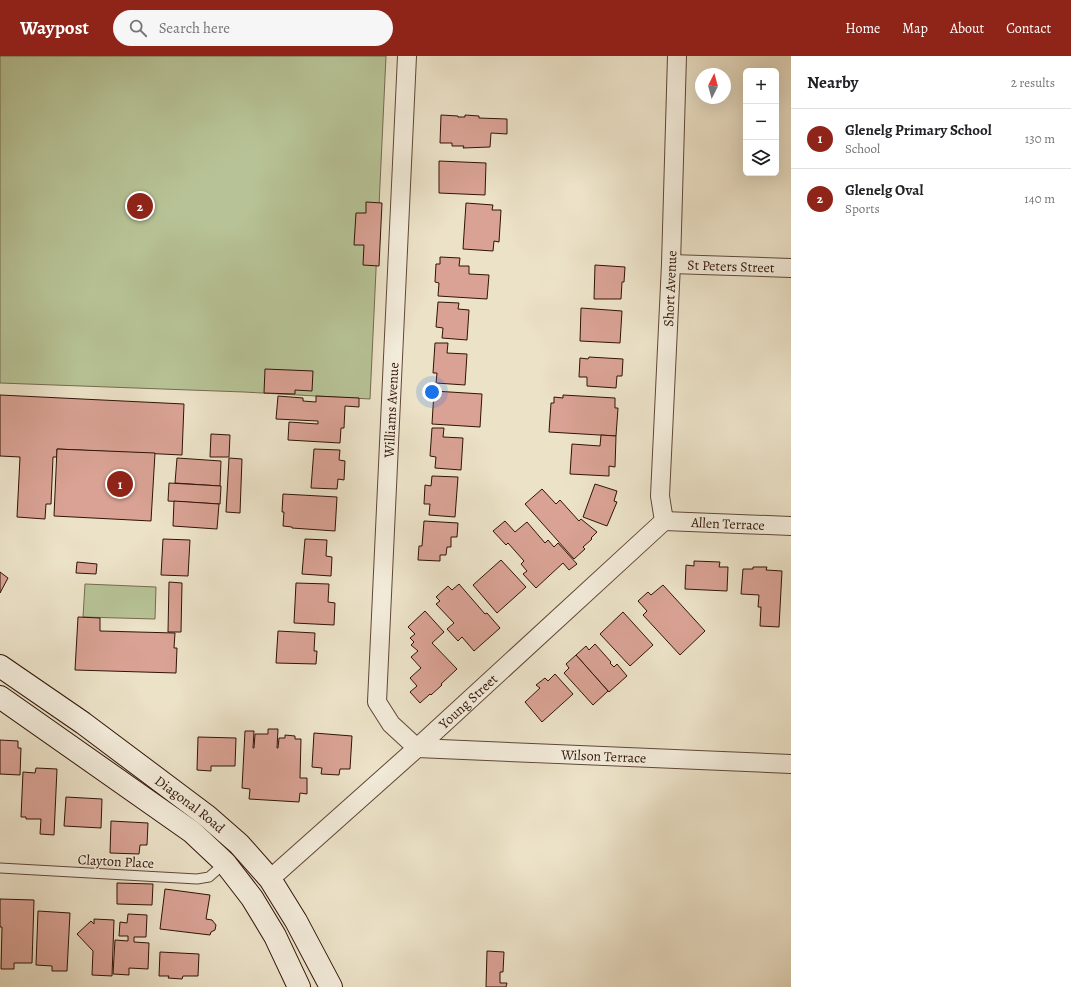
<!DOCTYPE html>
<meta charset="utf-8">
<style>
body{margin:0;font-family:Alegreya,serif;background:#f6f6f6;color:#202124}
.controls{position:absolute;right:12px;top:12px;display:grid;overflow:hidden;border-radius:6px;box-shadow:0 4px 16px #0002}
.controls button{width:36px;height:36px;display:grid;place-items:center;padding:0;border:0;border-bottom:1px solid #e0e0e0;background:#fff;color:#202124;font:20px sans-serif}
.compass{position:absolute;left:695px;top:12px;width:36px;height:36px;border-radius:50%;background:#fff;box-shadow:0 4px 16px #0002;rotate:6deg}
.you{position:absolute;left:432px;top:336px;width:14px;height:14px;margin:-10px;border:3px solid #fff;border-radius:50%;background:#1a73e8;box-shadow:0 0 0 6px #1a73e833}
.badge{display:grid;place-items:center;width:26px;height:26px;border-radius:50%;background:#8f2418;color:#fff;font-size:13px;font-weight:700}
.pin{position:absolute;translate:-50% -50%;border:2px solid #fff;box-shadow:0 1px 4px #0006}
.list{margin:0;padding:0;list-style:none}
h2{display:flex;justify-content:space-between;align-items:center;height:52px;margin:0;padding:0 16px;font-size:17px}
h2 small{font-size:13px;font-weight:400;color:#757577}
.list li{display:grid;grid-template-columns:26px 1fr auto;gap:12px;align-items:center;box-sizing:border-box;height:60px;padding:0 16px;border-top:1px solid #e0e0e0}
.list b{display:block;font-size:15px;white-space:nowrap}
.list p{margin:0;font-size:13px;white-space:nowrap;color:#757577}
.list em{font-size:13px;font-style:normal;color:#757577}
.icon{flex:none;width:22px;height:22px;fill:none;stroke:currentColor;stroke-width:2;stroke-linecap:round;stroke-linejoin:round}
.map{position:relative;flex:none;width:791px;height:931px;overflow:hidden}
header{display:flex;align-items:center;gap:24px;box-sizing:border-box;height:56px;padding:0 20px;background:#8f2418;color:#fff}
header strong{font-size:19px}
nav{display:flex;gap:22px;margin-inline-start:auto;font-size:14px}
.search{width:280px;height:36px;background:#f6f6f6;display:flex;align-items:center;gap:10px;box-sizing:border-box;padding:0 14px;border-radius:22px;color:#757577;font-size:15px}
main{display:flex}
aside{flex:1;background:#fff}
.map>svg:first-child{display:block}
</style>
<header>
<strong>Waypost</strong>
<div class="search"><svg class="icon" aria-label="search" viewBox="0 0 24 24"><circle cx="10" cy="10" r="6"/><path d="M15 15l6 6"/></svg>Search here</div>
<nav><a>Home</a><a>Map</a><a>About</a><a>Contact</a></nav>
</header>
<main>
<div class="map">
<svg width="791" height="931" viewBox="0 0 791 931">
<rect width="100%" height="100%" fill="#ece2c8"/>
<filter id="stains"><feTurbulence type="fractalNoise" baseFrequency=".005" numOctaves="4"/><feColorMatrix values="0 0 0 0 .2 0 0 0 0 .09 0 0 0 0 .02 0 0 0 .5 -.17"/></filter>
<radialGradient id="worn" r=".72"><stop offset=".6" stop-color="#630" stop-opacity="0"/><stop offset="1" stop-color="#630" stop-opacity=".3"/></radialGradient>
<!-- green -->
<g fill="#b7c396" stroke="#746b4e">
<path d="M 0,0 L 386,0 L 370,343 L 244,336 L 0,327 Z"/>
<path d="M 85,528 L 156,531 L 155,563 L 83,561 Z"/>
</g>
<!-- building -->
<g fill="#d9a294" stroke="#301307">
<path d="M 441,59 L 458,60 L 458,61 L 465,61 L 465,59 L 479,60 L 479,62 L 507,63 L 507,78 L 491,77 L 490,91 L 463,92 L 464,90 L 452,90 L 452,87 L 440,87 Z"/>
<path d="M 439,105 L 486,107 L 485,139 L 439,137 Z"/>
<path d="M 366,146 L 382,147 L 379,210 L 363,209 L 364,189 L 354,189 L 356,157 L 366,157 Z"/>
<path d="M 466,147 L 493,149 L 492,154 L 501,154 L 499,186 L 494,185 L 493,195 L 463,193 Z"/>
<path d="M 440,201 L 460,202 L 459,210 L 469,210 L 469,218 L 489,219 L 487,243 L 438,240 L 439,227 L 435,226 L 436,208 L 440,208 Z"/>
<path d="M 595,209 L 625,211 L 624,226 L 622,226 L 621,243 L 594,243 Z"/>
<path d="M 438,246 L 459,247 L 458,253 L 469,254 L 467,284 L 442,282 L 443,272 L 436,271 Z"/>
<path d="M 581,252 L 622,255 L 620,287 L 580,285 Z"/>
<path d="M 435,287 L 448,287 L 447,297 L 467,298 L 465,329 L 436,327 L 437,317 L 433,317 Z"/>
<path d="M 589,301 L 623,303 L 622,320 L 617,320 L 616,332 L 587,330 L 587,321 L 579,321 L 580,302 L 588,303 Z"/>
<path d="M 265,313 L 313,315 L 312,335 L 295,334 L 295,338 L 264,337 Z"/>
<path d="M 434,335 L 482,338 L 480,371 L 432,368 Z"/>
<path d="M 0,339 L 184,348 L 182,399 L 57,393 L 57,401 L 53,401 L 51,448 L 46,448 L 45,463 L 17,461 L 20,401 L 0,400 Z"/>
<path d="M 563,339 L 615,342 L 615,352 L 618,352 L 616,380 L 549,376 L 551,347 L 554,347 L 554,341 L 563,342 Z"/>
<path d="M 278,340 L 303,342 L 303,345 L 316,346 L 316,340 L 359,342 L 359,351 L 345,350 L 344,372 L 341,372 L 340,387 L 288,384 L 289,366 L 318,368 L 318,365 L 276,363 Z"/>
<path d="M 432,372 L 444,372 L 443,381 L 463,382 L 461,414 L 435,412 L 436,401 L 430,400 Z"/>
<path d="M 211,378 L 230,379 L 229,401 L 210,401 Z"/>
<path d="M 601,379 L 616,380 L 615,411 L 609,410 L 609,420 L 570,418 L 572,388 L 600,390 Z"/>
<path d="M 57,393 L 155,397 L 151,465 L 54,460 Z"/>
<path d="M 314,393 L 340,394 L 339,404 L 345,405 L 344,424 L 338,423 L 337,433 L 311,432 Z"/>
<path d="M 177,402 L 221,405 L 220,430 L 175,427 Z"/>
<path d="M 229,402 L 242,403 L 240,457 L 226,456 Z"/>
<path d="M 432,420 L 458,421 L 455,461 L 429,459 L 430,448 L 424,448 L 425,429 L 431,430 Z"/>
<path d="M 169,427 L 221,430 L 220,448 L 168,445 Z"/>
<path d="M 595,428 L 617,435 L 614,445 L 617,446 L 607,470 L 583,461 Z"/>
<path d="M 542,433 L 556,448 L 560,444 L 579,465 L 581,463 L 597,476 L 591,482 L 592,483 L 583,491 L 585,493 L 574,503 L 525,448 Z"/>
<path d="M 283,438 L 337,441 L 335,475 L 292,472 L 292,471 L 283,470 L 284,456 L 282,456 Z"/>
<path d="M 174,445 L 219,448 L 217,473 L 173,470 Z"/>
<path d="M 424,465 L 458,467 L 457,481 L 451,481 L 451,491 L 447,491 L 446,499 L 440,499 L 440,505 L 418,504 L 419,490 L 422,490 Z"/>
<path d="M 505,465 L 515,476 L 527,466 L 545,487 L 548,484 L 554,491 L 558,487 L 577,508 L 569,514 L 563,507 L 536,532 L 523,518 L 527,515 L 521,508 L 524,505 L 508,487 L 506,489 L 493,475 Z"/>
<path d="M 163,483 L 190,484 L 188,520 L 161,519 Z"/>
<path d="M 305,483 L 327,484 L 326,500 L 332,501 L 331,520 L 302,518 Z"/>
<path d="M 501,504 L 526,531 L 497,557 L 473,529 Z"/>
<path d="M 694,505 L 720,506 L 719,511 L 728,511 L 727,535 L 685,533 L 686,509 L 694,510 Z"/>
<path d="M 77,506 L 97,508 L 96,518 L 76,517 Z"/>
<path d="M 753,511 L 767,511 L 766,514 L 782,515 L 779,571 L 760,570 L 761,551 L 758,551 L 759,539 L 741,538 L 743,513 L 753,513 Z"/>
<path d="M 0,516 L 8,522 L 0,537 Z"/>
<path d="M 169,526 L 182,527 L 181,576 L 168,576 Z"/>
<path d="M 296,527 L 329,528 L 328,546 L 335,547 L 334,569 L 294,567 Z"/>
<path d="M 459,528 L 485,558 L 487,557 L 500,572 L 474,595 L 462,581 L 458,585 L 447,573 L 454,567 L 436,548 L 440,545 L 436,541 L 448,530 L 452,534 Z"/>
<path d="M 663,529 L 705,575 L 680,599 L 643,559 L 647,555 L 638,545 L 648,536 L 651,539 Z"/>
<path d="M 425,555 L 444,576 L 432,587 L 457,613 L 441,628 L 442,629 L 431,639 L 430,638 L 420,647 L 410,636 L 417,630 L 410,622 L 421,612 L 411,601 L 418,595 L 411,589 L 414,586 L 410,582 L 415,578 L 408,571 Z"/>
<path d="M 623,556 L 653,589 L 630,610 L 600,578 Z"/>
<path d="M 78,561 L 100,562 L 100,575 L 175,577 L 174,592 L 177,592 L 176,617 L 75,614 Z"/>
<path d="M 278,575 L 315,577 L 314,595 L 317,595 L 316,608 L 276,607 Z"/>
<path d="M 595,588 L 611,606 L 610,607 L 614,611 L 617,608 L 627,620 L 609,636 L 576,599 L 586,590 L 589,594 Z"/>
<path d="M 576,599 L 608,635 L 593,649 L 564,617 L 569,612 L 566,608 Z"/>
<path d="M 555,618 L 573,638 L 542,666 L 525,646 L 540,632 L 536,629 L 545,622 L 548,625 Z"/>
<path d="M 268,673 L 278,673 L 277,692 L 278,692 L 279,682 L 285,682 L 285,679 L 295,680 L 295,683 L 301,683 L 300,722 L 307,722 L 307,738 L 300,737 L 299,746 L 249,743 L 250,733 L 242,732 L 245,675 L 254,675 L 253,692 L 254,692 L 255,678 L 268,678 Z"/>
<path d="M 314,677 L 352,680 L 350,713 L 340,713 L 339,719 L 321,718 L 322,712 L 312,711 Z"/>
<path d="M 198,681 L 236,682 L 235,710 L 211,710 L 211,715 L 197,714 Z"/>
<path d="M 0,684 L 18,685 L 18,692 L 21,692 L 20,719 L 0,718 Z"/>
<path d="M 36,712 L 57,713 L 54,779 L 40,778 L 41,763 L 26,763 L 26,761 L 21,761 L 23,716 L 35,717 Z"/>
<path d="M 66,741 L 102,743 L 101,772 L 64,770 Z"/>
<path d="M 111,765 L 148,767 L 147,789 L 140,789 L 139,798 L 110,797 Z"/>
<path d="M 117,827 L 153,828 L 152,849 L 117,848 Z"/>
<path d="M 165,833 L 210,839 L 206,863 L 212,864 L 216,869 L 215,874 L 211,876 L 210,879 L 160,873 Z"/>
<path d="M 0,843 L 34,844 L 32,907 L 14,907 L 14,913 L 1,913 L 2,871 L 0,871 Z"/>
<path d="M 38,855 L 70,857 L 67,915 L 52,915 L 52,910 L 36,909 Z"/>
<path d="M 128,858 L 147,859 L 146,881 L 134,881 L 134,886 L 149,887 L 148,913 L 129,912 L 129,919 L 113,918 L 115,884 L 128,885 L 128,880 L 119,880 L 120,866 L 127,867 Z"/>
<path d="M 94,863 L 114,864 L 112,920 L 92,919 L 93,895 L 77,878 L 91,865 L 94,868 Z"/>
<path d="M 487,895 L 504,896 L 503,916 L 500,916 L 500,927 L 507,927 L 506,931 L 486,931 Z"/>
<path d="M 160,896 L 199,898 L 198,920 L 183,920 L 182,923 L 168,922 L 169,920 L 159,920 Z"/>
</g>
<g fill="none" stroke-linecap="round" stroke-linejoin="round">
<!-- service casing -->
<g stroke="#5f4737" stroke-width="11">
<path id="service" d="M 0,812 L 197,823 L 209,821 L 225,807"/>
</g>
<!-- minor casing -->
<g stroke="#5f4737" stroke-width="20">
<g id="minor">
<path id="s1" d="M 407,0 L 377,646 L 391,668 L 417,692 L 791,708"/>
<path id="s2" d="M 671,208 L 791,212"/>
<path id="s3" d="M 664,465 L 660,440 L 671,208 L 677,0"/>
<path id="s4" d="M 664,465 L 791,470"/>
<path id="s5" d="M 270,823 L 417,692 L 664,465"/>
</g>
</g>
<!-- secondary casing -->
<g stroke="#301307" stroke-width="24">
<g id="secondary">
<path id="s6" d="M 0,610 L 83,667 L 207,760 L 239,788 L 270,823 L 296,865 L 331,931"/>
<path d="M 0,641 L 192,776 L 225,807 L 252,842 L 275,880 L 299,931"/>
</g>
</g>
<!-- service -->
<use href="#service" stroke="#f3ecdb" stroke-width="9"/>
<!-- minor -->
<use href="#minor" stroke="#f3ecdb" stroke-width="18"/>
<!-- secondary -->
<use href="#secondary" stroke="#f3ecdb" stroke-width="22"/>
</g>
<g text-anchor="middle" stroke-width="3" stroke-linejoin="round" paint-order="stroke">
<!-- street labels -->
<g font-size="14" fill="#301307" stroke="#f3ecdb">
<text dy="5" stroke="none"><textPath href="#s2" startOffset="60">St Peters Street</textPath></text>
<text dy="5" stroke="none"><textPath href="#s3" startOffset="233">Short Avenue</textPath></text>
<text transform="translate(391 354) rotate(-87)" y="5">Williams Avenue</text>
<text dy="5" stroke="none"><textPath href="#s4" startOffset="64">Allen Terrace</textPath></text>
<text dy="5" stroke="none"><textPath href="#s5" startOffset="266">Young Street</textPath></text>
<text dy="5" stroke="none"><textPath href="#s1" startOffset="895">Wilson Terrace</textPath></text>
<text dy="5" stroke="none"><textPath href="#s6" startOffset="235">Diagonal Road</textPath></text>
<text transform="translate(116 805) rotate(3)" y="5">Clayton Place</text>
</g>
</g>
<rect width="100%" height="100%" filter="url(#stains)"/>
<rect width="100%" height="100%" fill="url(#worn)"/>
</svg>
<div class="controls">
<button>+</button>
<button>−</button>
<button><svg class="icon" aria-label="layers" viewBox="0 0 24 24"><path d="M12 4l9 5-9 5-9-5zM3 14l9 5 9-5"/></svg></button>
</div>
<svg class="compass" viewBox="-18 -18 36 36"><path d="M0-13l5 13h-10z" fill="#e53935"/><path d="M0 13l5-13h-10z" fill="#757577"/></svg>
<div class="you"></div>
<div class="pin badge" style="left:120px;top:428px">1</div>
<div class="pin badge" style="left:140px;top:150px">2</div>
</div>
<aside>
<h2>Nearby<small>2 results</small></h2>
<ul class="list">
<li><span class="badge">1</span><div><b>Glenelg Primary School</b><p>School</p></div><em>130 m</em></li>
<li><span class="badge">2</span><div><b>Glenelg Oval</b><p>Sports</p></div><em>140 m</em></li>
</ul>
</aside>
</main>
